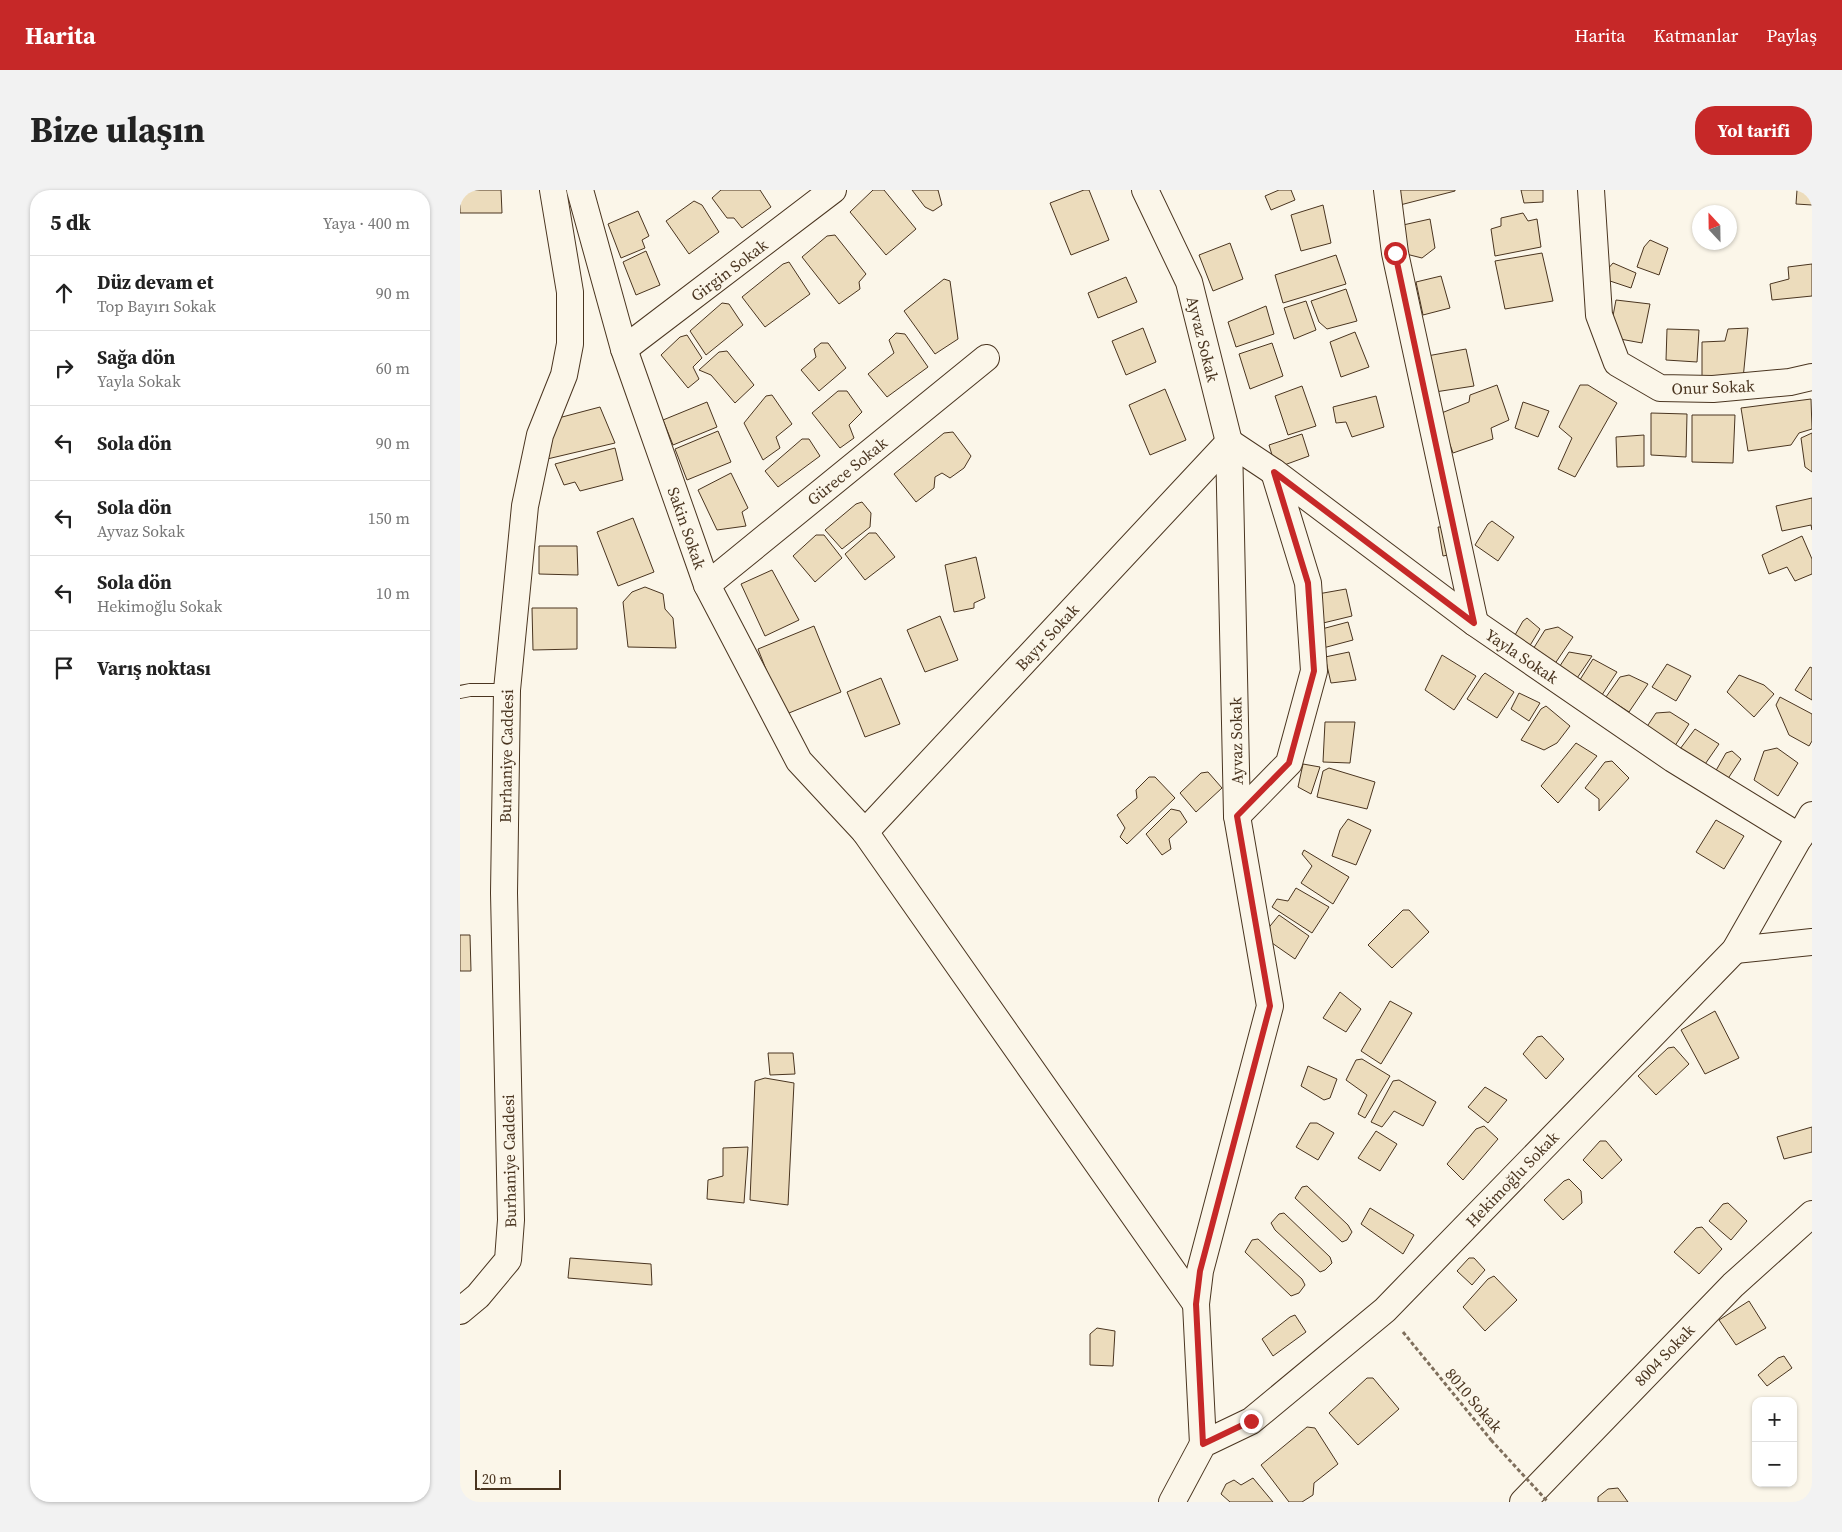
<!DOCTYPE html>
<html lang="tr">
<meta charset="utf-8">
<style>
body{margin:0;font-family:"Source Serif 4",serif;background:#f2f2f2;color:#222}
.controls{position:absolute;right:15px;bottom:15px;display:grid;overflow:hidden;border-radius:10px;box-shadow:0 1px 4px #0004}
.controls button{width:45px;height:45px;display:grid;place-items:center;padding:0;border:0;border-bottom:1px solid #e0e0e0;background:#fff;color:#222;font:25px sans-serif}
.compass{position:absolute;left:1232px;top:15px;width:45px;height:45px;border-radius:50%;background:#fff;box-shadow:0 1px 4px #0004;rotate:338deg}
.scale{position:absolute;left:15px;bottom:12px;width:86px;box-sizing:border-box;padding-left:5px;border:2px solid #4a3520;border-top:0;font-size:14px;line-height:18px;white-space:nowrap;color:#4a3520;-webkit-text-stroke:4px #fbf6e9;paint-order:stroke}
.stop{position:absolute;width:15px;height:15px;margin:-11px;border:4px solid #c62828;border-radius:50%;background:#fff}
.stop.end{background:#c62828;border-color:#fff;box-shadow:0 1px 5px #0008}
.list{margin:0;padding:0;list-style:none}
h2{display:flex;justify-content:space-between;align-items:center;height:65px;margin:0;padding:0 20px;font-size:21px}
h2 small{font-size:16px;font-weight:400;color:#767676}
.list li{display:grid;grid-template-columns:32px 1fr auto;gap:15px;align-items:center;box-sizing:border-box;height:75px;padding:0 20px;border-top:1px solid #e0e0e0}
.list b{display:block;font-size:19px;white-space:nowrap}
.list p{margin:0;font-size:16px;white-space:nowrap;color:#767676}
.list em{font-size:16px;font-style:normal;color:#767676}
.icon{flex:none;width:28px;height:28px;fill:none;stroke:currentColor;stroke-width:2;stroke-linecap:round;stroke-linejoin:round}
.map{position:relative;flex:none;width:1352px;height:1312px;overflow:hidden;border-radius:20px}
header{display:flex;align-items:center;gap:30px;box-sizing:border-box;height:70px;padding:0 25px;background:#c62828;color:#fff}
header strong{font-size:24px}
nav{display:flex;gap:28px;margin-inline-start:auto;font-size:18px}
.intro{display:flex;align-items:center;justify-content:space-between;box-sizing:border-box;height:120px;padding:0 30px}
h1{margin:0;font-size:35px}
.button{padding:12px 22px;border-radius:20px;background:#c62828;color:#fff;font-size:18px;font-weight:700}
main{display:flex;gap:30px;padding:0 30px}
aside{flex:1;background:#fff;border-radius:20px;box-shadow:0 1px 4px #0004}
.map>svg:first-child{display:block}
</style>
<header>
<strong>Harita</strong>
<nav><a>Harita</a><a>Katmanlar</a><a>Paylaş</a></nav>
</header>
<div class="intro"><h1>Bize ulaşın</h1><a class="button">Yol tarifi</a></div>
<main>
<aside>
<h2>5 dk<small>Yaya · 400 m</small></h2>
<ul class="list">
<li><svg class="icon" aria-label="ahead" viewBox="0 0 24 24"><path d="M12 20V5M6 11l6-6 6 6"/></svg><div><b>Düz devam et</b><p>Top Bayırı Sokak</p></div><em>90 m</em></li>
<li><svg class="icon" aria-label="right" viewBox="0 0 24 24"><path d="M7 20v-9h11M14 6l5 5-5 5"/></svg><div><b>Sağa dön</b><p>Yayla Sokak</p></div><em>60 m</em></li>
<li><svg class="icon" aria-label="left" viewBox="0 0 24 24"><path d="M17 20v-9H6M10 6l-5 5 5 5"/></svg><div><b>Sola dön</b></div><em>90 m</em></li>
<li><svg class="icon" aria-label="left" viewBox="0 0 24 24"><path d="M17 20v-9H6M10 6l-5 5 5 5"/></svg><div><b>Sola dön</b><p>Ayvaz Sokak</p></div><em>150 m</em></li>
<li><svg class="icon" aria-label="left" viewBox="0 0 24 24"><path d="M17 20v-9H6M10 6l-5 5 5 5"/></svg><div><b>Sola dön</b><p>Hekimoğlu Sokak</p></div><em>10 m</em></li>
<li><svg class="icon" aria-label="arrive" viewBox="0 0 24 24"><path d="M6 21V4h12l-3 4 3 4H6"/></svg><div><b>Varış noktası</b></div></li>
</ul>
</aside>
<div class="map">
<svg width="1352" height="1312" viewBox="0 0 1352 1312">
<rect width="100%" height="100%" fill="#fbf6e9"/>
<!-- building -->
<g fill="#ecdcbc" stroke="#4a3520">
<path d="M 0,0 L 41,0 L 42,23 L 0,23 Z"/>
<path d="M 261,0 L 300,0 L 311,17 L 282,38 L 274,28 L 267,28 L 252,8 Z"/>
<path d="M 413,0 L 424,0 L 456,39 L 426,65 L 390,22 Z"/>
<path d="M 452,0 L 478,0 L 482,15 L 473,21 L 465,17 Z"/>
<path d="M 624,0 L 629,0 L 649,50 L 611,65 L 590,13 Z"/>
<path d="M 819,0 L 831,0 L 835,10 L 811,20 L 805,6 Z"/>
<path d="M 938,0 L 995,0 L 995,1 L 940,15 Z"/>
<path d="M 1061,0 L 1083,0 L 1083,12 L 1064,13 Z"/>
<path d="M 1337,0 L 1352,0 L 1352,15 L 1336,14 Z"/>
<path d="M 234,11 L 242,15 L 259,42 L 229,64 L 206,31 Z"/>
<path d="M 863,15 L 871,53 L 841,61 L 831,25 Z"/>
<path d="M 178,21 L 189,46 L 182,50 L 185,58 L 161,68 L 148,34 Z"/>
<path d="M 1063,23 L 1068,31 L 1077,29 L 1081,57 L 1035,66 L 1031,39 L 1041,36 L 1041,28 Z"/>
<path d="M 970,29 L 975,58 L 962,68 L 942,63 L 943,35 Z"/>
<path d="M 375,45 L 406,84 L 399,92 L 400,99 L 379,114 L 342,67 L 367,46 Z"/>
<path d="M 1190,50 L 1208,58 L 1199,85 L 1177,77 L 1184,57 Z"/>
<path d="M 770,53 L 783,89 L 753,101 L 739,65 Z"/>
<path d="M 186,61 L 200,95 L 176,105 L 163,72 Z"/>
<path d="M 1082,63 L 1093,111 L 1045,119 L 1035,71 Z"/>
<path d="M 876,65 L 886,94 L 823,113 L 815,85 Z"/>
<path d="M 329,72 L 350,104 L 305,137 L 282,107 L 323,74 Z"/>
<path d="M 1153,73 L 1176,83 L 1171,98 L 1147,90 L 1147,80 Z"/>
<path d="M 1352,74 L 1352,106 L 1312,110 L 1310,94 L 1329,89 L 1328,77 Z"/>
<path d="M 981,86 L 990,118 L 963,125 L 956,92 Z"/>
<path d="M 666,87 L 677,112 L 638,128 L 628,103 Z"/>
<path d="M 484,89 L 490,91 L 498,149 L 475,164 L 444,121 Z"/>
<path d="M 886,99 L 897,131 L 867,139 L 859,132 L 851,111 Z"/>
<path d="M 1156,110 L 1190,114 L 1182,153 L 1149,147 Z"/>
<path d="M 846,111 L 856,140 L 834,149 L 824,118 Z"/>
<path d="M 262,113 L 269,114 L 283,135 L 246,165 L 230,141 Z"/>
<path d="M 806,116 L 814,144 L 776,157 L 768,132 Z"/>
<path d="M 683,138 L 696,172 L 666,185 L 652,151 Z"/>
<path d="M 1288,138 L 1283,189 L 1242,188 L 1242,152 L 1265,151 L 1268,139 Z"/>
<path d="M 1207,139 L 1239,140 L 1237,172 L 1206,170 Z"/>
<path d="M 895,142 L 909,177 L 881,187 L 870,152 Z"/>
<path d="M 436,143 L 445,144 L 468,177 L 427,207 L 408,184 L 434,163 L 429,150 Z"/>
<path d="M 227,145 L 242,168 L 233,177 L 239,189 L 228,198 L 201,165 L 220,147 Z"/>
<path d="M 361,153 L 368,153 L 386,178 L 359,201 L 341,180 L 356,167 L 354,159 Z"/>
<path d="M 812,153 L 823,186 L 790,199 L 779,164 Z"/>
<path d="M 1006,159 L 1014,196 L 975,202 L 967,166 Z"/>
<path d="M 267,161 L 294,195 L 275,213 L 251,185 L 239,180 L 259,162 Z"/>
<path d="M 1037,195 L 1049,230 L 1031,238 L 1033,249 L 993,263 L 979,224 L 1009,212 L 1010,205 Z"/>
<path d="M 1120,195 L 1128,195 L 1157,213 L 1115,287 L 1098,279 L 1112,248 L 1099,237 Z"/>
<path d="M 842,196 L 856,236 L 828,245 L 815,206 Z"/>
<path d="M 705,199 L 726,250 L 690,265 L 669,215 Z"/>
<path d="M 378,201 L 387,201 L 402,222 L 389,235 L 394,248 L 380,258 L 352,223 Z"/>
<path d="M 312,205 L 332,234 L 316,247 L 320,258 L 303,270 L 284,233 L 306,206 Z"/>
<path d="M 916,206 L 924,237 L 892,247 L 886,232 L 876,233 L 873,217 Z"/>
<path d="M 1351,209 L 1352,239 L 1339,243 L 1331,255 L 1288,261 L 1281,218 Z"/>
<path d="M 247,212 L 257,237 L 213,255 L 203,230 Z"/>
<path d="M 1063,212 L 1089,221 L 1078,247 L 1055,238 Z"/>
<path d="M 140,217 L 155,253 L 83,270 L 87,231 Z"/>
<path d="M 1191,223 L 1227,224 L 1226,267 L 1191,265 Z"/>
<path d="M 1232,225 L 1275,225 L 1273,273 L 1232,272 Z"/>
<path d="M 258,241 L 271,272 L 227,290 L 215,259 Z"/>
<path d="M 493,242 L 511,266 L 504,278 L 490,288 L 482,283 L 475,287 L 474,298 L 456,312 L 434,284 L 484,243 Z"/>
<path d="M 1352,243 L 1352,282 L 1345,277 L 1341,248 Z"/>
<path d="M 842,244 L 849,266 L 816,278 L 809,255 Z"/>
<path d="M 1184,245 L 1184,276 L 1157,277 L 1156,247 Z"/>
<path d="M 342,249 L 349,249 L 360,266 L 318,297 L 305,281 Z"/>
<path d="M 155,258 L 163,290 L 120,301 L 115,292 L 104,295 L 95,274 Z"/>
<path d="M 271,283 L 288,318 L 282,322 L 286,336 L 257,340 L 238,300 Z"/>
<path d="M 1352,308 L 1352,340 L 1351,335 L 1322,341 L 1316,316 Z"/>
<path d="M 402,312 L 411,323 L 410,337 L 382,359 L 365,340 L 396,314 Z"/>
<path d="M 173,328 L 194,382 L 158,396 L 137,342 Z"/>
<path d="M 1032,331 L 1054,347 L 1038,371 L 1015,355 L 1028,334 Z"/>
<path d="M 978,337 L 989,337 L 993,364 L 983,366 Z"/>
<path d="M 409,343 L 416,343 L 435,367 L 405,390 L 385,364 Z"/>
<path d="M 356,345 L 364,345 L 382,368 L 355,392 L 333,366 Z"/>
<path d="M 1342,346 L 1352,369 L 1352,384 L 1335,391 L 1327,377 L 1309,384 L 1302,365 Z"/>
<path d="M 79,356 L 117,356 L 118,385 L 79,384 Z"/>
<path d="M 516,367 L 525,408 L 514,413 L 514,418 L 494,422 L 485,375 Z"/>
<path d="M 312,380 L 339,430 L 305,446 L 281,394 Z"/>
<path d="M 185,397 L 203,404 L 205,419 L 213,428 L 216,458 L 168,457 L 163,412 L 172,402 Z"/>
<path d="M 886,399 L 892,426 L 859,434 L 852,405 Z"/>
<path d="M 72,418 L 117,418 L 117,459 L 73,460 Z"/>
<path d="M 480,426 L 498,470 L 465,482 L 447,440 Z"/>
<path d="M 1067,428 L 1080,439 L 1066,462 L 1051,452 L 1063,431 Z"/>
<path d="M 888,432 L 893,450 L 863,458 L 858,440 Z"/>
<path d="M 354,436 L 381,502 L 324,525 L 298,459 Z"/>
<path d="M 1098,437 L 1113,447 L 1092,478 L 1070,464 L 1085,440 Z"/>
<path d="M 889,462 L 896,490 L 871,493 L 865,467 Z"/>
<path d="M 1109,462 L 1132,466 L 1113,494 L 1096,482 Z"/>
<path d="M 982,465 L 1016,486 L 994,520 L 965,500 Z"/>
<path d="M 1133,469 L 1157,482 L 1138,511 L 1116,496 Z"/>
<path d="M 1207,474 L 1231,486 L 1216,511 L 1192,497 Z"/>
<path d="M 1350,477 L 1352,478 L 1352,510 L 1335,500 Z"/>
<path d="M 1025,483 L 1054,502 L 1037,528 L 1007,509 L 1022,486 Z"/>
<path d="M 1169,485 L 1188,494 L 1169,522 L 1146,507 L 1160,487 Z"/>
<path d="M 1279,485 L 1304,495 L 1314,504 L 1294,527 L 1267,502 Z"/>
<path d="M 421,488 L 440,534 L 405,547 L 387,502 Z"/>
<path d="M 1059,503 L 1080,513 L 1069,531 L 1051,519 Z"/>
<path d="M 1320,507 L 1352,524 L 1352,551 L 1349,556 L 1329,545 L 1316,515 Z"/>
<path d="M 1086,516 L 1110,536 L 1097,553 L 1084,560 L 1061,550 L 1081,519 Z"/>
<path d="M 1210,522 L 1229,534 L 1211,562 L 1182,544 L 1196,523 Z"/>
<path d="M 865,532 L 895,532 L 890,573 L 863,572 Z"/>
<path d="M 1235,539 L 1259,554 L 1241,580 L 1217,563 Z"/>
<path d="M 1116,553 L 1137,566 L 1098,613 L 1081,596 Z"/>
<path d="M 1317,558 L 1338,573 L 1318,606 L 1294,590 L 1304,561 Z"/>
<path d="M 1272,561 L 1281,569 L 1265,593 L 1254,584 L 1266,563 Z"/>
<path d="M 1152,571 L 1169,588 L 1139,621 L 1139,609 L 1125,598 L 1145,572 Z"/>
<path d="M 843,574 L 860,577 L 851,604 L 838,597 Z"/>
<path d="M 869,578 L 915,592 L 907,619 L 857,607 L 863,581 Z"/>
<path d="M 748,582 L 762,598 L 736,622 L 720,603 L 741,583 Z"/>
<path d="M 689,587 L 695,587 L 715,608 L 667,654 L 660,647 L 665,638 L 657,625 L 677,608 L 676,600 Z"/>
<path d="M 711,619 L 720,621 L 727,632 L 709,649 L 711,659 L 702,665 L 686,644 Z"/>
<path d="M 888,629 L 911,640 L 896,675 L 872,666 L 880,640 Z"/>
<path d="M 1256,630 L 1284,646 L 1264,679 L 1236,662 Z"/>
<path d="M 844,660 L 889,687 L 873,714 L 841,693 L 852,676 L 842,664 Z"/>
<path d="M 836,698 L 869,717 L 852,743 L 812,717 L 817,709 L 828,711 Z"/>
<path d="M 943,720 L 949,720 L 969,742 L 932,778 L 908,755 Z"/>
<path d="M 819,725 L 849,746 L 835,769 L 802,746 Z"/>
<path d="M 0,745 L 10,745 L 11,781 L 0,781 Z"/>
<path d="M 880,802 L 901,819 L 886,842 L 863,828 Z"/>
<path d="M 930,811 L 952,823 L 921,874 L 901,861 Z"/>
<path d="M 1255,821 L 1279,868 L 1245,884 L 1221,840 Z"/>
<path d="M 1082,846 L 1104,869 L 1086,889 L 1063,864 L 1077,847 Z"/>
<path d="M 1214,857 L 1229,874 L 1196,905 L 1178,886 L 1208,858 Z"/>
<path d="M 308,863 L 333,863 L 335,884 L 310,885 Z"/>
<path d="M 902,869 L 930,886 L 905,928 L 898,924 L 907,905 L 886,890 L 896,870 Z"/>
<path d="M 848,876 L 877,889 L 870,908 L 864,910 L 841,896 Z"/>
<path d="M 305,888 L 334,893 L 328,1015 L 290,1010 L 295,891 Z"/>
<path d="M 939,890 L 976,912 L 963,936 L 934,921 L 922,937 L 911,932 L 933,891 Z"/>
<path d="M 1025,897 L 1047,910 L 1028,933 L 1008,917 Z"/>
<path d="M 850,933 L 857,933 L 874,943 L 858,970 L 836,957 Z"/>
<path d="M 1024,936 L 1038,949 L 1003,990 L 987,974 L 1016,939 Z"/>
<path d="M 1352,937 L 1352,962 L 1324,969 L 1317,947 Z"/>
<path d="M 916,941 L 937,954 L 920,981 L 898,968 Z"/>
<path d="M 1140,951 L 1146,951 L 1162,970 L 1142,989 L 1123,970 Z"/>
<path d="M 288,957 L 284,1013 L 247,1009 L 248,990 L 263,986 L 263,958 Z"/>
<path d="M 1109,989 L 1121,1001 L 1122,1013 L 1103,1030 L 1084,1010 L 1104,991 Z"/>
<path d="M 847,996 L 888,1035 L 892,1042 L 887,1050 L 882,1052 L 835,1008 L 842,997 Z"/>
<path d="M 1268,1013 L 1287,1031 L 1271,1050 L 1249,1031 L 1263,1014 Z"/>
<path d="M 910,1018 L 954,1045 L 943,1064 L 901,1034 Z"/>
<path d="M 824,1023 L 870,1067 L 872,1073 L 865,1080 L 860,1082 L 815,1040 L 811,1033 L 819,1024 Z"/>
<path d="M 1242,1037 L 1262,1059 L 1239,1084 L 1214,1062 L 1236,1038 Z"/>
<path d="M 798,1049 L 842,1089 L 845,1095 L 839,1103 L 831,1106 L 785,1062 L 792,1050 Z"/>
<path d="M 110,1068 L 191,1074 L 192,1095 L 108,1088 Z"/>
<path d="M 1009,1068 L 1014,1068 L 1025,1080 L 1012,1095 L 997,1081 Z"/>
<path d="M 1034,1086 L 1057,1110 L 1025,1141 L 1003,1117 L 1028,1089 Z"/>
<path d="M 1289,1111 L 1306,1138 L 1276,1155 L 1259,1130 Z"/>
<path d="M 835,1125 L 846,1142 L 813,1166 L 802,1149 L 830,1127 Z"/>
<path d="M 637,1138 L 655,1141 L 653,1176 L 630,1175 L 630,1144 Z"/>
<path d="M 1324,1166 L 1332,1178 L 1307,1196 L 1298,1185 L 1318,1168 Z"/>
<path d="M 907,1188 L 913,1188 L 939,1219 L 898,1255 L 869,1223 Z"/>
<path d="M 847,1237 L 855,1238 L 878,1274 L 854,1293 L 853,1305 L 842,1312 L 829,1312 L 801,1275 Z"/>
<path d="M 793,1288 L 813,1312 L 770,1312 L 761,1304 L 766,1294 L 774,1290 L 781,1295 Z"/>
<path d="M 1158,1298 L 1168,1312 L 1138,1312 L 1138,1307 L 1148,1299 Z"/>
</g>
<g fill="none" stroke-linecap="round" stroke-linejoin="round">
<!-- service casing -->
<g stroke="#4a3520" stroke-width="14">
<path id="service" d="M 0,502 L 10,500 L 47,500"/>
</g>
<!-- minor casing -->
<g stroke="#4a3520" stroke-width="28">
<g id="minor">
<path d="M 120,0 L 164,159 L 247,395 L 339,571 L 405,642 L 736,1114"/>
<path d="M 685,0 L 729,92 L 769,252 L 777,626 L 810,816 L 740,1081 L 736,1114 L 743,1254"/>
<path d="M 927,0 L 935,63 L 1015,433"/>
<path d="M 1131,0 L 1139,125 L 1157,173 L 1200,198 L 1253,199 L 1330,192 L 1352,187"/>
<path d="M 164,159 L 373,0"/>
<path d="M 247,395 L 526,168"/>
<path d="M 777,626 L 829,573 L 854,481 L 848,393 L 814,282"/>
<path d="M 405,642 L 769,252 L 814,282 L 1015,433 L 1213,569 L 1340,647"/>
<path d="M 1275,760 L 1352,752"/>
<path d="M 0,1121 L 18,1106 L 48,1070 L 51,1030 L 44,703 L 47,500 L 65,316 L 80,245 L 104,185 L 110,154 L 110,102 L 93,0"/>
<path d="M 712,1312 L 743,1254 L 791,1231 L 925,1120 L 1275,760 L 1352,625"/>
<path d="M 1063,1312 L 1273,1095 L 1352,1024"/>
</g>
</g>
<!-- path -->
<path stroke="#7f6f5c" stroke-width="3" stroke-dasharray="4 2.5" stroke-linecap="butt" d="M 943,1142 L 1031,1250"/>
<!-- service -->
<use href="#service" stroke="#fbf6e9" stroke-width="12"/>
<!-- minor -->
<use href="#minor" stroke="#fbf6e9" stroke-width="26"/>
<!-- path-bridge -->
<path stroke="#7f6f5c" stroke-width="3" stroke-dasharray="4 2.5" stroke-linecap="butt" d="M 1031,1250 L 1088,1312"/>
</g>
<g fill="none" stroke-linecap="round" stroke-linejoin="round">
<!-- route -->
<path stroke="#c62828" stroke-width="6" d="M 791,1231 L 743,1254 L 736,1114 L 740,1081 L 810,816 L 777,626 L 829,573 L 854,481 L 848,393 L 814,282 L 1014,433 L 935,63"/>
</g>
<g text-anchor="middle" stroke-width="4" stroke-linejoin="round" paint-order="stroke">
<!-- street labels -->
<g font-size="16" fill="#4a3520" stroke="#fbf6e9">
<text transform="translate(269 80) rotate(-37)" y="6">Girgin Sokak</text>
<text transform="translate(743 149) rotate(76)" y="6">Ayvaz Sokak</text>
<text transform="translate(1253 197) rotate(-2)" y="6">Onur Sokak</text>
<text transform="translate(387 281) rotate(-39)" y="6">Gürece Sokak</text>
<text transform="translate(227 338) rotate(71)" y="6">Sakin Sokak</text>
<text transform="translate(587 447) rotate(-47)" y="6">Bayır Sokak</text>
<text transform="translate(1062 466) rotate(34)" y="6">Yayla Sokak</text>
<text transform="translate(776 551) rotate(-91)" y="6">Ayvaz Sokak</text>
<text transform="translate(46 566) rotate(-89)" y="6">Burhaniye Caddesi</text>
<text transform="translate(49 971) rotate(-91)" y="6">Burhaniye Caddesi</text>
<text transform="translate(1052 989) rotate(-46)" y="6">Hekimoğlu Sokak</text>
<text transform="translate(1204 1165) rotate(-46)" y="6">8004 Sokak</text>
<text transform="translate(1014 1210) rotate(50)" y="6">8010 Sokak</text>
</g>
</g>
</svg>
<div class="controls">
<button>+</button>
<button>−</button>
</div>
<svg class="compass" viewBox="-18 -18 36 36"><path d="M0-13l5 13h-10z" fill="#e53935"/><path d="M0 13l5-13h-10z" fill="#767676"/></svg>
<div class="scale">20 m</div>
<div class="stop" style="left:935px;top:63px"></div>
<div class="stop end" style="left:791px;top:1231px"></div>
</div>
</main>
